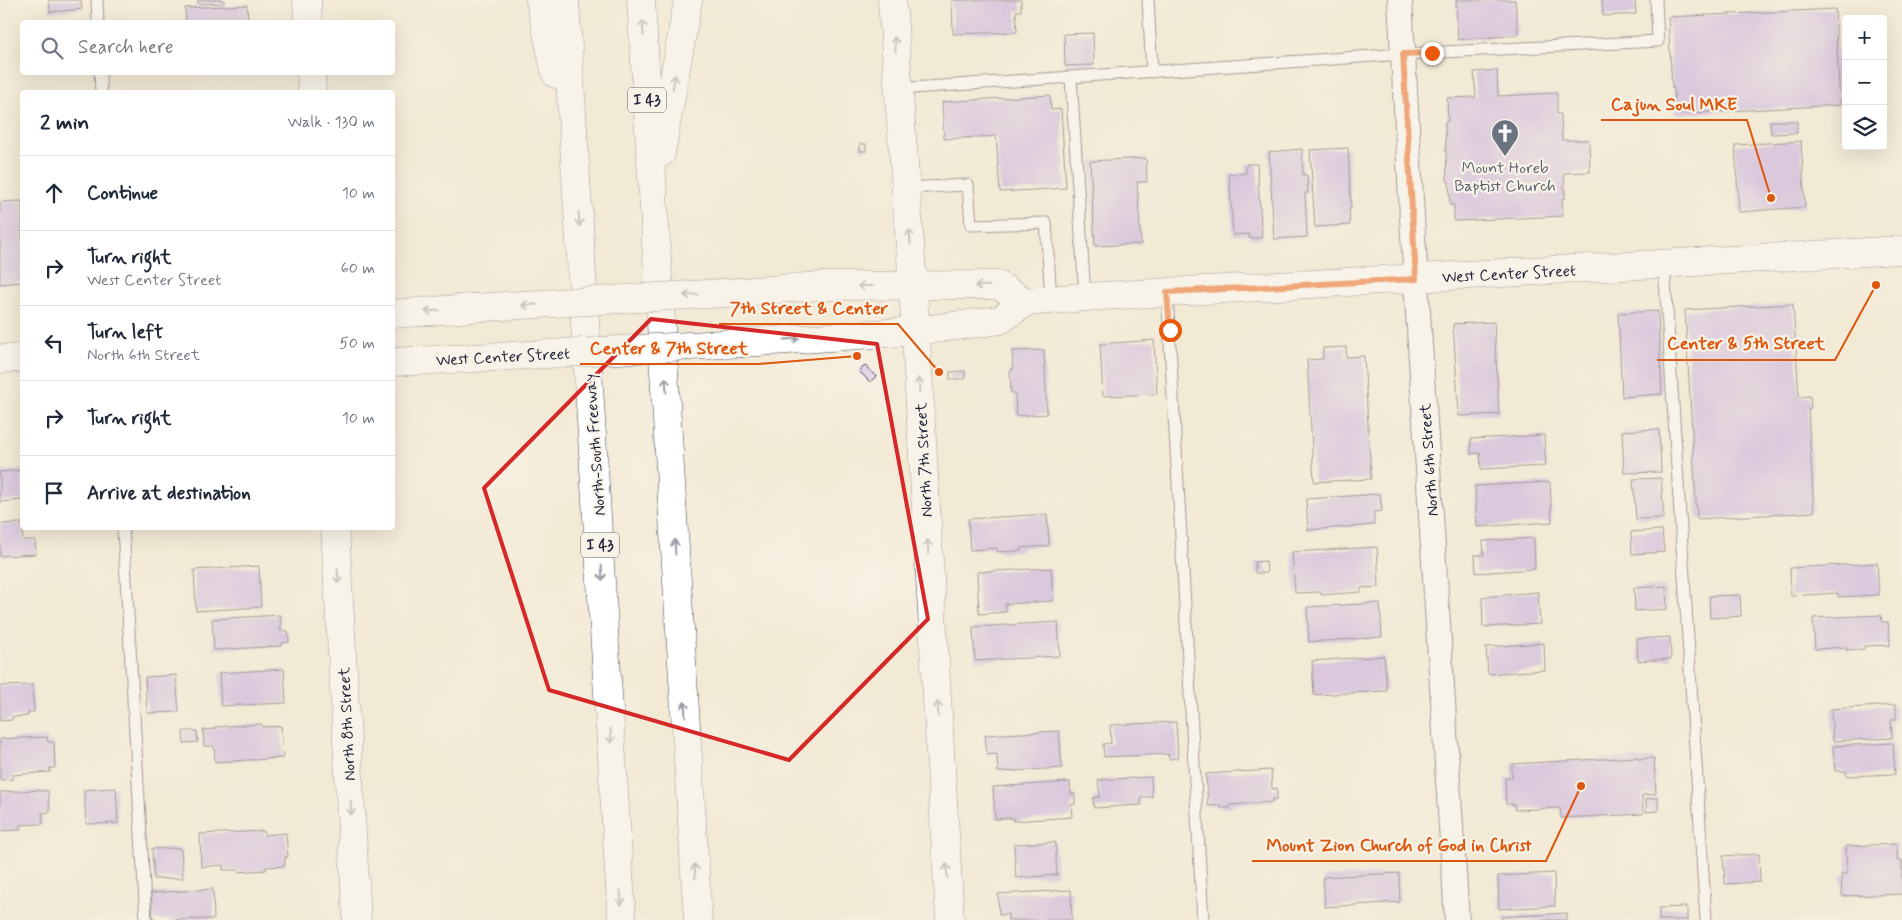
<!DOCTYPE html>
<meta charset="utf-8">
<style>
body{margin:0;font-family:Mynerve,sans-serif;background:#f6f6f7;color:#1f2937}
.controls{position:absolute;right:15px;top:15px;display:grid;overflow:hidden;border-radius:5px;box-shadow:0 5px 20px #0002}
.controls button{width:45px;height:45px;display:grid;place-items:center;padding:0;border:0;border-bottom:1px solid #e0e1e3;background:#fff;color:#1f2937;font:25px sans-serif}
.stop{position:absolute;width:15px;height:15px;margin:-11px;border:4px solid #ea580c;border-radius:50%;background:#fff}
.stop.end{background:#ea580c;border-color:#fff;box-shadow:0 1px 5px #0008}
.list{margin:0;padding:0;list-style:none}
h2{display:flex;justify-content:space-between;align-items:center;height:65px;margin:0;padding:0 20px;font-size:21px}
h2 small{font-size:16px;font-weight:400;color:#747a83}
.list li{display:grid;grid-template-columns:32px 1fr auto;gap:15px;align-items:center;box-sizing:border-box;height:75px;padding:0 20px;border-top:1px solid #e0e1e3}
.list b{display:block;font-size:19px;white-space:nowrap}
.list p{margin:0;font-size:16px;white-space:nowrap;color:#747a83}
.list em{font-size:16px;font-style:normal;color:#747a83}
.icon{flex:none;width:28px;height:28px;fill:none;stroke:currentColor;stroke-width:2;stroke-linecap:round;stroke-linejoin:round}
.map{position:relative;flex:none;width:1902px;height:920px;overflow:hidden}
.search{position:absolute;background:#fff;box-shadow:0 5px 20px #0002;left:20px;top:20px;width:375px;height:55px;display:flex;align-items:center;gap:12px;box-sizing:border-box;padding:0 18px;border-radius:5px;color:#747a83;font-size:19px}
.panel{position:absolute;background:#fff;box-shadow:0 5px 20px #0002;left:20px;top:90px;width:375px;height:440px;border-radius:5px}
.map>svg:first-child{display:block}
</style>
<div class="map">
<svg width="1902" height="920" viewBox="0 0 1902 920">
<rect width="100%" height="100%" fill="#f7f3e8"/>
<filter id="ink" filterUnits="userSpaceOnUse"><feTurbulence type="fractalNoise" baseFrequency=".02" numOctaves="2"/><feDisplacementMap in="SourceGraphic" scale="10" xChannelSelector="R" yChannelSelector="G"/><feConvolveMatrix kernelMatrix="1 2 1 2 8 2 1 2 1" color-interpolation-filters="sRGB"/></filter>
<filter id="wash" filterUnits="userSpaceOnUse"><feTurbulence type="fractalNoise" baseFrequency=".0096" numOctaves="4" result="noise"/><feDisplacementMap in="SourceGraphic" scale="20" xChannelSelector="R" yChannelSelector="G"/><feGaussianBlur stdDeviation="1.12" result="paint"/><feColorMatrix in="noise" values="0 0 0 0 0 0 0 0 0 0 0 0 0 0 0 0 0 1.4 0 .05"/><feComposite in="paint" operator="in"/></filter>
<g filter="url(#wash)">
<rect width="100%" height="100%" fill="#f3ead5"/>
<g id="blocks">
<!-- building -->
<g fill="#bea0e6">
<path d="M 49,0 L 81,0 L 82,9 L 50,12 Z"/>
<path d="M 198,0 L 224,0 L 224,3 L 198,4 Z"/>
<path d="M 952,0 L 1021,0 L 1021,11 L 1016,11 L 1017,32 L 953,34 Z"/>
<path d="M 1456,0 L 1515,0 L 1518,35 L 1458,40 Z"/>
<path d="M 1602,0 L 1635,0 L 1636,14 L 1603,16 Z"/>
<path d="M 247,5 L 248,22 L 186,22 L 185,8 Z"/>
<path d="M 1835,9 L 1840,105 L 1675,114 L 1674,88 L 1672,88 L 1668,17 Z"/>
<path d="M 1093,33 L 1094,65 L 1065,66 L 1064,34 Z"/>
<path d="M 1497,70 L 1498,96 L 1557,93 L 1557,114 L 1561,114 L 1562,140 L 1589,140 L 1590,172 L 1564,173 L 1565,199 L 1562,198 L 1563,216 L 1454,221 L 1454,205 L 1450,205 L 1449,181 L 1447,181 L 1445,121 L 1448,121 L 1447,98 L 1476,97 L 1474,72 Z"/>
<path d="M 1050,95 L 1051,110 L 1061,109 L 1066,188 L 1000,192 L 996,136 L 944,139 L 942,102 Z"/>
<path d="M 1770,121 L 1797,121 L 1797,133 L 1771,134 Z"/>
<path d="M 1801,141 L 1805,207 L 1739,212 L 1735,145 Z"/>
<rect x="860" y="144" width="6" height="7"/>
<path d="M 1348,148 L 1351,209 L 1349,209 L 1350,225 L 1315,227 L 1310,150 Z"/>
<path d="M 1302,149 L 1303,175 L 1307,175 L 1308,193 L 1305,193 L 1307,237 L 1274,239 L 1269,152 Z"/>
<path d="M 1146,158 L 1147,182 L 1137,182 L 1141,244 L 1095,246 L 1090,161 Z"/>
<path d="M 1246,164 L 1257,164 L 1262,238 L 1249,238 L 1249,234 L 1233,235 L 1229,174 L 1246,173 Z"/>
<path d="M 22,201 L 22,282 L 0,284 L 0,202 Z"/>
<path d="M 1793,304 L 1799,397 L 1810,396 L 1811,408 L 1808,408 L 1814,512 L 1697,519 L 1685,310 Z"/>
<path d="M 1658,311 L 1662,394 L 1622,397 L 1618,313 Z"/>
<path d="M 1494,322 L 1499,414 L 1459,416 L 1453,324 Z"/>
<path d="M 1154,340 L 1157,394 L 1103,396 L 1100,344 Z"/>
<path d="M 1346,347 L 1346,357 L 1364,356 L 1371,479 L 1314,482 L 1307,360 L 1323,359 L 1323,348 Z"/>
<path d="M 1044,350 L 1047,414 L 1016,416 L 1015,393 L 1011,393 L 1010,370 L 1013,370 L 1012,351 Z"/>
<path d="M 865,366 L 876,376 L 870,382 L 859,371 Z"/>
<path d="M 965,371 L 965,379 L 950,379 L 950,372 Z"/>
<path d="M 1659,429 L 1661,472 L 1624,473 L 1622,431 Z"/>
<path d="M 1544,435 L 1546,466 L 1481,469 L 1480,453 L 1471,454 L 1471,439 Z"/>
<path d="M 22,470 L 22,500 L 0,502 L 0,472 Z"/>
<path d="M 1661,478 L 1664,518 L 1636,519 L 1633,479 Z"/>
<path d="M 1550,482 L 1552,522 L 1477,527 L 1475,486 Z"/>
<path d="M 1380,494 L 1382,511 L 1374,512 L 1374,525 L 1308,530 L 1306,499 Z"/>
<path d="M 1047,514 L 1049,546 L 1021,548 L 1021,551 L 998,552 L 997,548 L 970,550 L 968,519 Z"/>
<path d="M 22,523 L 23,540 L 35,540 L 36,554 L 0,556 L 0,524 Z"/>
<path d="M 1662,530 L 1664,552 L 1632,554 L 1631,532 Z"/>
<path d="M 1534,538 L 1535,569 L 1476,573 L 1475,555 L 1484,555 L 1483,541 Z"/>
<path d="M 1377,547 L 1379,587 L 1361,588 L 1361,592 L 1321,595 L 1321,592 L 1295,593 L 1292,552 Z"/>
<path d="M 1266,561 L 1267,573 L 1255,573 L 1255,562 Z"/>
<path d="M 1877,563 L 1879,595 L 1838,597 L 1838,593 L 1791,596 L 1790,568 Z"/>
<path d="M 259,566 L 261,607 L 196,611 L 194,570 Z"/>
<path d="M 1051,568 L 1053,601 L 1005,604 L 1006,612 L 979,614 L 977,572 Z"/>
<path d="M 1666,586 L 1667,609 L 1635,611 L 1634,588 Z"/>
<path d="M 1538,592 L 1540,624 L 1483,627 L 1482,597 Z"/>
<path d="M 1740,595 L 1741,616 L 1710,618 L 1709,596 Z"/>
<path d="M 1380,603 L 1382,637 L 1309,642 L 1307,607 Z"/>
<path d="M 280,615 L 281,631 L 288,631 L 289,642 L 282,643 L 282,646 L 214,650 L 212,619 Z"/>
<path d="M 1881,615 L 1882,622 L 1888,622 L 1890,645 L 1864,646 L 1864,649 L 1846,650 L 1846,647 L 1815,649 L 1813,618 Z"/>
<path d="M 1058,622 L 1060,656 L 975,661 L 973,627 Z"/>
<path d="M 1670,637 L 1671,659 L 1638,661 L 1637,639 Z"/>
<path d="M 1544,643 L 1545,670 L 1488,674 L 1486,647 Z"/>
<path d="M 1384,656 L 1387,691 L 1314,695 L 1312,661 Z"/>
<path d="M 284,669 L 286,703 L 221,706 L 219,673 Z"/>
<path d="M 176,675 L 179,712 L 147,713 L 145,677 Z"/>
<path d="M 32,685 L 34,712 L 28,712 L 28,716 L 12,717 L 12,720 L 0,721 L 0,686 Z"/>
<path d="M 1896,705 L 1896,719 L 1891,720 L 1892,738 L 1833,741 L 1831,709 Z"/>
<path d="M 1176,722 L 1178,758 L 1169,759 L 1168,754 L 1104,757 L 1103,744 L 1111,743 L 1110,725 Z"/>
<path d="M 262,724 L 262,727 L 281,726 L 283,758 L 215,762 L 214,746 L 204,746 L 203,730 L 214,729 L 214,727 Z"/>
<path d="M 183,731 L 197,731 L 198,742 L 184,743 Z"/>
<path d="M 1059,731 L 1062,768 L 998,772 L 997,754 L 987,755 L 985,735 Z"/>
<path d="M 47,737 L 48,742 L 54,742 L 55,768 L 50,768 L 50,772 L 12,775 L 13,779 L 0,780 L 0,739 Z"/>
<path d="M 1893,743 L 1895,774 L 1846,776 L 1846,771 L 1835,771 L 1833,746 Z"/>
<path d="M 1638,757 L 1638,759 L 1654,758 L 1656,794 L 1642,795 L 1643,814 L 1561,818 L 1560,808 L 1515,810 L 1514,804 L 1506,804 L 1505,778 L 1512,778 L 1512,764 Z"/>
<path d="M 1271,770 L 1272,789 L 1277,788 L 1277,799 L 1272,799 L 1273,802 L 1230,805 L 1230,808 L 1220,808 L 1221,805 L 1208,806 L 1206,774 Z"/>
<path d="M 1151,777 L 1152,797 L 1141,797 L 1141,805 L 1094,808 L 1093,798 L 1100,797 L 1098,780 Z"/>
<path d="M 1070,782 L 1071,794 L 1075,794 L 1075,804 L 1071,804 L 1072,817 L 1013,821 L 1014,818 L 995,819 L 993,787 Z"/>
<path d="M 116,788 L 118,823 L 86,824 L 84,790 Z"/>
<path d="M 40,790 L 40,791 L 48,791 L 50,812 L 42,813 L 43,824 L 20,825 L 20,830 L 0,831 L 0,792 Z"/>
<path d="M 1658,798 L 1658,811 L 1646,812 L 1646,799 Z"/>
<path d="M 264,831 L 264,835 L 286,833 L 288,857 L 285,857 L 285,866 L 266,867 L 266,870 L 238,872 L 238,870 L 223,870 L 223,865 L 201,867 L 200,834 Z"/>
<path d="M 1055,842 L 1057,875 L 1016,878 L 1014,844 Z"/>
<path d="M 1897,844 L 1897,860 L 1902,860 L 1902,894 L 1842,896 L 1841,874 L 1847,874 L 1846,846 Z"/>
<path d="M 181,848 L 183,878 L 154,879 L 152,849 Z"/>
<path d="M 1759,854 L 1760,882 L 1725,884 L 1723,856 Z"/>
<path d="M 1399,873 L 1400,902 L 1325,907 L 1323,877 Z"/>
<path d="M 1554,873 L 1555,906 L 1499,909 L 1498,876 Z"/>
<path d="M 213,889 L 214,919 L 153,920 L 151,893 Z"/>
<path d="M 1071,890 L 1072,920 L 1008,920 L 1008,914 L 999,915 L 998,894 Z"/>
<path d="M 1687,907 L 1687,920 L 1659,920 L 1659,908 Z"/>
<path d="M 1567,913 L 1567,920 L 1502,920 L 1501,917 Z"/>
</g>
</g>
</g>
<g filter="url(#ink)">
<use href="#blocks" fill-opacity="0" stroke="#414052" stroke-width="1"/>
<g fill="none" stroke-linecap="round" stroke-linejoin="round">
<!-- service casing -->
<g stroke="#414052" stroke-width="13">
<g id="service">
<path d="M 97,0 L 98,22"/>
<path d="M 1148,0 L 1152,72"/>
<path d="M 100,72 L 101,92"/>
<path d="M 1071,77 L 1085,297"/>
<path d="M 898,89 L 1403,54 L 1658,41 L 1656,0"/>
<path d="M 906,188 L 968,185 L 971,225 L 1046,223 L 1051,300"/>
<path d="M 1664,264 L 1706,920"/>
<path d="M 1167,292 L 1203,920"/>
<path d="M 123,528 L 146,920"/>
</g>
</g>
<!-- minor casing -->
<g stroke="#414052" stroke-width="26">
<path id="minor" d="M 1400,0 L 1413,235 L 1457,920"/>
</g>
<!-- tertiary casing -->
<g stroke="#414052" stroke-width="29">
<g id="tertiary">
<path d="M 307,0 L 308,22"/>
<path d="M 892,0 L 913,286 L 950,920"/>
<path d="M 311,72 L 312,92"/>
<path d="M 740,292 L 821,286 L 998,285 L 1026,302"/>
<path d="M 392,314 L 471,308"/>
<path d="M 743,343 L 916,331 L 1000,320 L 1026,302 L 1085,297 L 1902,250"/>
<path d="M 0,359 L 22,358"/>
<path d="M 392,362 L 474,358"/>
<path d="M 335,528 L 357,920"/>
</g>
</g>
<!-- motorway casing -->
<g stroke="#414052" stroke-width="29">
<g id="motorway">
<path d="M 540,0 L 556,74"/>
<path d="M 565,0 L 622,920"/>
<path d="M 641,0 L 698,920"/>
<path d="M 661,153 L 688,0"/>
</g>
</g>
<!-- service -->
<use href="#service" stroke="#fff" stroke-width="11"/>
<!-- minor -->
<use href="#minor" stroke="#fff" stroke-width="24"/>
<!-- tertiary -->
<use href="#tertiary" stroke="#fff" stroke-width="28"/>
<!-- motorway -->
<use href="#motorway" stroke="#fff" stroke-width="28"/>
<!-- tertiary-bridge casing -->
<g stroke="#414052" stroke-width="29" stroke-linecap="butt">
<g id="tertiary-bridge">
<path d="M 471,308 L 740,292"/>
<path d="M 474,358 L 743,343"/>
</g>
</g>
<!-- tertiary-bridge -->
<use href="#tertiary-bridge" stroke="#fff" stroke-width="28"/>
</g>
<!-- one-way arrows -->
<defs><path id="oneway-shaft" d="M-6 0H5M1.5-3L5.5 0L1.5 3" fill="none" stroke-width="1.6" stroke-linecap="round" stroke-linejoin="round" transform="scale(1.25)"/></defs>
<g stroke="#9c9ca7">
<use href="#oneway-shaft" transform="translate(643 28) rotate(-94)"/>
<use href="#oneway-shaft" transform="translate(895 44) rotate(-94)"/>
<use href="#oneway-shaft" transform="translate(674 82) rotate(-80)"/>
<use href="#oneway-shaft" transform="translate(579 219) rotate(86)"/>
<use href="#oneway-shaft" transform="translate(910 237) rotate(-95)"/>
<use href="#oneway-shaft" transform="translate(865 286) rotate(180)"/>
<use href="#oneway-shaft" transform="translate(982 286) rotate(179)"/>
<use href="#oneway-shaft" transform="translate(691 295) rotate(177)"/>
<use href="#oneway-shaft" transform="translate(529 305) rotate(177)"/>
<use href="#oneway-shaft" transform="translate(432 311) rotate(176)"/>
<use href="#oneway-shaft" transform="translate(792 339) rotate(-4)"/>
<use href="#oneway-shaft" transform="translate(666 385) rotate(-94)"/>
<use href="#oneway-shaft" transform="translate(919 385) rotate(-93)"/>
<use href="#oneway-shaft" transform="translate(675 547) rotate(-93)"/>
<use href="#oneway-shaft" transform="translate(928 547) rotate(-93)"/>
<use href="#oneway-shaft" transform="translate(602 573) rotate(87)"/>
<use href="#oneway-shaft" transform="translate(338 576) rotate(87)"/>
<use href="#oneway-shaft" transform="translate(685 709) rotate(-93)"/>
<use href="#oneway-shaft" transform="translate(938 709) rotate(-93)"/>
<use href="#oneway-shaft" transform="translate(611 736) rotate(87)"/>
<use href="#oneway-shaft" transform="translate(351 808) rotate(87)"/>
<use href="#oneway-shaft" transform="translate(695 871) rotate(-93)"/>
<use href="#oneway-shaft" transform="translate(947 871) rotate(-93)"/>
<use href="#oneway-shaft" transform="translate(621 898) rotate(87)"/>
</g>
</g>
<g fill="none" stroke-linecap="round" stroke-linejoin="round" filter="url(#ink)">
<!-- route -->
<path stroke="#ea580c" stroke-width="6" d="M 1170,330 L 1167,292 L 1416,279 L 1403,54 L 1432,53"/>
</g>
<!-- marked area -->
<path d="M0 0H1902V920H0ZM 651,319 L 877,344 L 928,619 L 789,760 L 549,690 L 484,488 Z" fill="#f3ead5" fill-opacity=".55" fill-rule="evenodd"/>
<path fill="none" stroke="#d62828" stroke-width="4" stroke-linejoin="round" d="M 651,319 L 877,344 L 928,619 L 789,760 L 549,690 L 484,488 Z"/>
<!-- icons -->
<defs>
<g id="church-pin" transform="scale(1.4375)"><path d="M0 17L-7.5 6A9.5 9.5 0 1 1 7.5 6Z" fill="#6b7280" stroke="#f7f3e8"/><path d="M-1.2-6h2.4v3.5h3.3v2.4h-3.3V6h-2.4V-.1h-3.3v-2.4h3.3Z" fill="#fff"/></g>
</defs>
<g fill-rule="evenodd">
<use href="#church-pin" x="1505" y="133"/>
</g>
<g text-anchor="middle" stroke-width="4.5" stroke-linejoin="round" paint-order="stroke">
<!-- shield labels -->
<g fill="#f7f3e8" stroke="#62616f" stroke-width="1">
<rect x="628" y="87.5" width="38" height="25" rx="4"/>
<rect x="581" y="532.5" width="38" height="25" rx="4"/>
</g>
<g font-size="15" font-weight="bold" fill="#22223b">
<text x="647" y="105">I 43</text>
<text x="600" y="550">I 43</text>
</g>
<!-- worship labels -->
<g font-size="16" fill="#5b616d" stroke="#f7f3e8">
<text x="1505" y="173">Mount Horeb<tspan x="1505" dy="18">Baptist Church</tspan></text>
</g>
<!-- street labels -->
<g font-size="16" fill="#22223b" stroke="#f7f3e8">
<text transform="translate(1509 273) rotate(-3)" y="6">West Center Street</text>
<text transform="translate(503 356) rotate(-3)" y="6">West Center Street</text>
<text transform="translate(594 445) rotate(-94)" y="6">North-South Freeway</text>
<text transform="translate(923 460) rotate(-93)" y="6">North 7th Street</text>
<text transform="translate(1428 460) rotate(-94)" y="6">North 6th Street</text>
<text transform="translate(346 724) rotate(-93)" y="6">North 8th Street</text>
</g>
</g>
<!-- callouts -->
<path fill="none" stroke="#de560e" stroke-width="2" d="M1771 198L1747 120H1601M939 372L898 324H719M1876 285L1835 360H1657M857 356L758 364H580M1581 786L1546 861H1252"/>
<g fill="#de560e" stroke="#f7f3e8" stroke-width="2">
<circle cx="1771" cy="198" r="5"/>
<circle cx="939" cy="372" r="5"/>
<circle cx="1876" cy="285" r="5"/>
<circle cx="857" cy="356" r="5"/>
<circle cx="1581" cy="786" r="5"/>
</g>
<g font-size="18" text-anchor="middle" font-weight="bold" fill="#de560e" stroke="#f7f3e8" stroke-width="4.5" stroke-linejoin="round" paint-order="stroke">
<text x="1674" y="110">Cajun Soul MKE</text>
<text x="809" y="314">7th Street &amp; Center</text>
<text x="1746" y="349">Center &amp; 5th Street</text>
<text x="669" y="354">Center &amp; 7th Street</text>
<text x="1399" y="851">Mount Zion Church of God in Christ</text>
</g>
</svg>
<div class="controls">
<button>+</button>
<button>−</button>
<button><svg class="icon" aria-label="layers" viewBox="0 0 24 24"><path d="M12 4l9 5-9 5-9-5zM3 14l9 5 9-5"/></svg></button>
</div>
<div class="stop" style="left:1170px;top:330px"></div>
<div class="stop end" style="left:1432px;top:53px"></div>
<div class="search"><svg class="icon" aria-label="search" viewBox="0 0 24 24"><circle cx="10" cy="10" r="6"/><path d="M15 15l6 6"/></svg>Search here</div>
<section class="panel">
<h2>2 min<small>Walk · 130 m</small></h2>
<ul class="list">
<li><svg class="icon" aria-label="ahead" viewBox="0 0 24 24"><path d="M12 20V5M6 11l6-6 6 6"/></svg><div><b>Continue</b></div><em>10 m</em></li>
<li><svg class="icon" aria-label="right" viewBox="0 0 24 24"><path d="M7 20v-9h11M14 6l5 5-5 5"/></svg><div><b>Turn right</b><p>West Center Street</p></div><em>60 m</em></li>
<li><svg class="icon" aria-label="left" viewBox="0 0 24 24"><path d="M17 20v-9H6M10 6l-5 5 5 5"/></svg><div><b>Turn left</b><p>North 6th Street</p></div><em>50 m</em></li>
<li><svg class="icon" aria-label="right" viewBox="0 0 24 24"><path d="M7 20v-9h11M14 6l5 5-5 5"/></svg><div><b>Turn right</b></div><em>10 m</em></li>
<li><svg class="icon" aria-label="arrive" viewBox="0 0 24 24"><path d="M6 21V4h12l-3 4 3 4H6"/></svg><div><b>Arrive at destination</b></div></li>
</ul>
</section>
</div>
